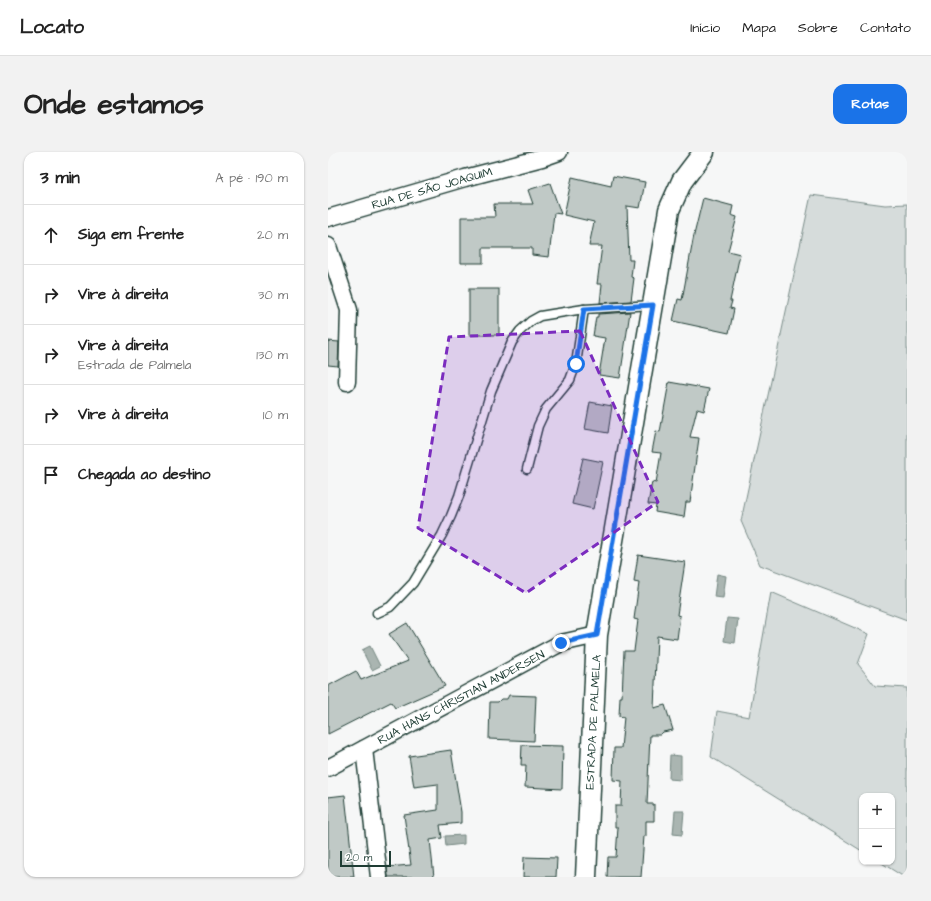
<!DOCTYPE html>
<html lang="pt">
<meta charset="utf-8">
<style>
body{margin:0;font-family:"Architects Daughter",sans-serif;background:#f2f2f2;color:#222}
.controls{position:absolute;right:12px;bottom:12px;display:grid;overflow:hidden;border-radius:8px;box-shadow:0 1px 3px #0004}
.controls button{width:36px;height:36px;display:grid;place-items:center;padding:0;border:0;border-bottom:1px solid #e0e0e0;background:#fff;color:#222;font:20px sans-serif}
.scale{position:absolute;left:12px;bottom:10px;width:51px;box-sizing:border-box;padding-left:4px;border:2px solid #1f3d34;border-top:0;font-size:11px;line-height:14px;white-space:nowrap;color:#1f3d34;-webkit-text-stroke:3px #fff;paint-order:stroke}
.stop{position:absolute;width:12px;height:12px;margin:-9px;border:3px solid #1a73e8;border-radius:50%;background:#fff}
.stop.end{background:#1a73e8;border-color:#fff;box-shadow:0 1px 4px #0008}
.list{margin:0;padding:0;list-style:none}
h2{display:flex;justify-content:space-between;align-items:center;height:52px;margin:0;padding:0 16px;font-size:17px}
h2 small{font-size:13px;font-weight:400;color:#767676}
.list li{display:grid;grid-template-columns:26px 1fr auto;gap:12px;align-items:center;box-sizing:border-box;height:60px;padding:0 16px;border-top:1px solid #e0e0e0}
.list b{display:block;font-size:15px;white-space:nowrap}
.list p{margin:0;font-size:13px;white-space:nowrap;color:#767676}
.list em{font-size:13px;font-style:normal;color:#767676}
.icon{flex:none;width:22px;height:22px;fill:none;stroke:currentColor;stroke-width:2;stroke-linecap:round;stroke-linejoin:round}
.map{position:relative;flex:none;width:579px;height:725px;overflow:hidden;border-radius:12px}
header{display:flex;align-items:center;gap:24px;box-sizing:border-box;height:56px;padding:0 20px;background:#fff;border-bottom:1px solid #e0e0e0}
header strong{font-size:19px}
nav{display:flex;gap:22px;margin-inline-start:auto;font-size:14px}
.intro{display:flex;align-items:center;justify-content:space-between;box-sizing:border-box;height:96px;padding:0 24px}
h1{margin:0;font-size:28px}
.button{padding:10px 18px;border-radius:12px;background:#1a73e8;color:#fff;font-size:14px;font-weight:700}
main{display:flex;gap:24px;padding:0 24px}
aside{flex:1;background:#fff;border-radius:12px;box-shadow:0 1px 3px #0004}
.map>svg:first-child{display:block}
</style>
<header>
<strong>Locato</strong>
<nav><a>Início</a><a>Mapa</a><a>Sobre</a><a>Contato</a></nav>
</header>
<div class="intro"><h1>Onde estamos</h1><a class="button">Rotas</a></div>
<main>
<aside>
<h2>3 min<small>A pé · 190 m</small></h2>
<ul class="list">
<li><svg class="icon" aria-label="ahead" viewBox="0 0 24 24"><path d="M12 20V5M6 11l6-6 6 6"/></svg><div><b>Siga em frente</b></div><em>20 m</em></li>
<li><svg class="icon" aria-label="right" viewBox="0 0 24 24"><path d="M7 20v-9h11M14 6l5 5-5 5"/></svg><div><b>Vire à direita</b></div><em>30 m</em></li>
<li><svg class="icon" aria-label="right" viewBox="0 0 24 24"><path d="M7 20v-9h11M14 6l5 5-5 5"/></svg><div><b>Vire à direita</b><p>Estrada de Palmela</p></div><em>130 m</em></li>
<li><svg class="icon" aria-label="right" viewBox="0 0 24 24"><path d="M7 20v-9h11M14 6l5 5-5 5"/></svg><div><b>Vire à direita</b></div><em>10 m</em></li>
<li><svg class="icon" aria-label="arrive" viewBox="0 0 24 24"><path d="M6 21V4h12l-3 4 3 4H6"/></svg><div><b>Chegada ao destino</b></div></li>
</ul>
</aside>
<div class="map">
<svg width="579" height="725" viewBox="0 0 579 725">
<rect width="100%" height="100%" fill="#f6f7f7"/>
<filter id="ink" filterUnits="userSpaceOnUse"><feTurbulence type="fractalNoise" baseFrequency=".025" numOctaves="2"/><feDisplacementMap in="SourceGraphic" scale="8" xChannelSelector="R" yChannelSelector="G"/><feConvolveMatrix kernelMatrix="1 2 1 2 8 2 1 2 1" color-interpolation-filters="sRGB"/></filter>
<g filter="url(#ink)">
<!-- green -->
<g fill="#d6dcdb" stroke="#7a8c88">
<path d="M 483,43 L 557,53 L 579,52 L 579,468 L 432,413 L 413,369 Z"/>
<path d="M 443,440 L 541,482 L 530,512 L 547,534 L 579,536 L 579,725 L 576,725 L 552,710 L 564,710 L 564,644 L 534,644 L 534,699 L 383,605 L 389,559 L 421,565 Z"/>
</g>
<!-- water -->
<g fill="#aab5b1" stroke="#72857f">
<path d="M 389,422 L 398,424 L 395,446 L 386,445 Z"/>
<path d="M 399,466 L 410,467 L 407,491 L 396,489 Z"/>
<path d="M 42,494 L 52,514 L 44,518 L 34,498 Z"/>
<path d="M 342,603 L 353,604 L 353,628 L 341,627 Z"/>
<path d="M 347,659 L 356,659 L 354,683 L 345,682 Z"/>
<path d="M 136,683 L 136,692 L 118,694 L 117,684 Z"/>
</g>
<!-- building -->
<g fill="#c0c9c6" stroke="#1f3d34">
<path d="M 285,24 L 317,30 L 312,56 L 299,54 L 301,108 L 305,108 L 303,125 L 306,126 L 303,149 L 272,151 L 274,132 L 269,132 L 274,94 L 261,94 L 266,70 L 236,63 L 244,25 L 283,34 Z"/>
<path d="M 222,31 L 233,62 L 226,61 L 221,105 L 204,103 L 204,96 L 155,96 L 155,111 L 133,111 L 133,65 L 167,65 L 166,52 L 205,52 L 200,38 Z"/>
<path d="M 375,46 L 405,54 L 403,63 L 409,65 L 400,99 L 412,102 L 402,149 L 404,149 L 402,156 L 406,157 L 401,181 L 345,169 L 350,147 L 354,148 L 366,83 Z"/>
<rect x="141" y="137" width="30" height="46"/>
<path d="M 302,160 L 292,226 L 271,223 L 277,186 L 265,184 L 268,165 L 270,165 L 270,162 Z"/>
<path d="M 0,189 L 11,190 L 10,214 L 0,213 Z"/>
<path d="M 341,230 L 381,237 L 376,259 L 369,257 L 362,285 L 371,286 L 362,350 L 358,350 L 356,365 L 327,360 L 328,353 L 320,352 L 324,330 L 328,331 L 333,301 L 324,300 L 328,279 L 332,280 Z"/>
<path d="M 262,250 L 284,254 L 280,281 L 257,277 Z"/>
<path d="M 255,306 L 275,310 L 265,357 L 244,352 Z"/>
<path d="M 310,403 L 357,410 L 349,463 L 352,464 L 349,487 L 329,484 L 326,556 L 337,553 L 345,578 L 335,580 L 332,583 L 322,583 L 319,652 L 326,652 L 326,669 L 318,669 L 318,684 L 316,684 L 313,725 L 279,725 L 280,705 L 288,705 L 290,675 L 287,675 L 287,654 L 293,654 L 294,629 L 285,628 L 286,596 L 293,596 L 296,565 L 291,564 L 292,545 L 294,545 L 296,499 L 306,499 L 310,468 L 306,467 L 311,431 L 306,430 Z"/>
<path d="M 79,471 L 117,534 L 67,556 L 63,550 L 0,582 L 0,534 L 28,519 L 33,528 L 80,509 L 61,482 Z"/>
<path d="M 181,543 L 208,544 L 206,589 L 161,587 L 162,550 L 170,550 L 173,547 L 179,547 Z"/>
<path d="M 194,593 L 235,594 L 234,637 L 197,635 L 198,613 L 193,613 Z"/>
<path d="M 123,598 L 133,660 L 133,671 L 112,673 L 114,686 L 102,688 L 106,725 L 60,725 L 59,715 L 83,713 L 76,663 L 110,658 L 110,632 L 86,635 L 81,604 Z"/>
<path d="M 17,643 L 26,725 L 0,725 L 0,645 Z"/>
<path d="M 196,705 L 229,706 L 228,725 L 195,725 Z"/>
</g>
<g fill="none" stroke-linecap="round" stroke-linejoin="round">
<!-- service casing -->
<g stroke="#1f3d34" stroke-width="11">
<g id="service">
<path d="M 199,317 L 210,274 L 218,257 L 242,228 L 248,212 L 256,157"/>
<path d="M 49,461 L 62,455 L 85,431 L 114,383 L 123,364 L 131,344 L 163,239 L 184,190 L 192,179 L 203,169 L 212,164 L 224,162 L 256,157 L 325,153"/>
</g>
</g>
<!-- minor casing -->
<g stroke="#1f3d34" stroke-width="19">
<g id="minor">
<path d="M 0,66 L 137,26 L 214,6 L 231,0"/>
<path d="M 0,94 L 21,158 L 19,230"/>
<path d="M 36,597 L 51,725"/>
<path d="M 0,616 L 233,491 L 269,483"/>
</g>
</g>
<!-- tertiary casing -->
<g stroke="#1f3d34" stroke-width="23">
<path id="tertiary" d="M 258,725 L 269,483 L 341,58 L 354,29 L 376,0"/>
</g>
<!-- service -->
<use href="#service" stroke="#fff" stroke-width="8"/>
<!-- minor -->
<use href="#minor" stroke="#fff" stroke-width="16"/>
<!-- tertiary -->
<use href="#tertiary" stroke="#fff" stroke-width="20"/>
</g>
</g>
<g fill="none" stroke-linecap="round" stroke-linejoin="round" filter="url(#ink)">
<!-- route -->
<path stroke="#1a73e8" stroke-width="5" d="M 233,491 L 269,483 L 325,153 L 256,157 L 248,212"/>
</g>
<!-- marked area -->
<path fill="#7b2cbf" fill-opacity="0.2" stroke="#7b2cbf" stroke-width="3" stroke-dasharray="8 5" stroke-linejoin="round" d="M 252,179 L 330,350 L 198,441 L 90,376 L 121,185 Z"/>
<g text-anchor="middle" stroke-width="4" stroke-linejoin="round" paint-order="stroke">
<!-- street labels -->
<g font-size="12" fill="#1f3d34" stroke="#fff">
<text transform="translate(104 36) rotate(-16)" y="4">RUA DE SÃO JOAQUIM</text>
<text transform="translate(133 545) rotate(-28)" y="4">RUA HANS CHRISTIAN ANDERSEN</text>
<text transform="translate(265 570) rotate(-87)" y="4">ESTRADA DE PALMELA</text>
</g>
</g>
</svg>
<div class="controls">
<button>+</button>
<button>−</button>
</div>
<div class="scale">20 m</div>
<div class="stop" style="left:248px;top:212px"></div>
<div class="stop end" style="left:233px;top:491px"></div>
</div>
</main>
